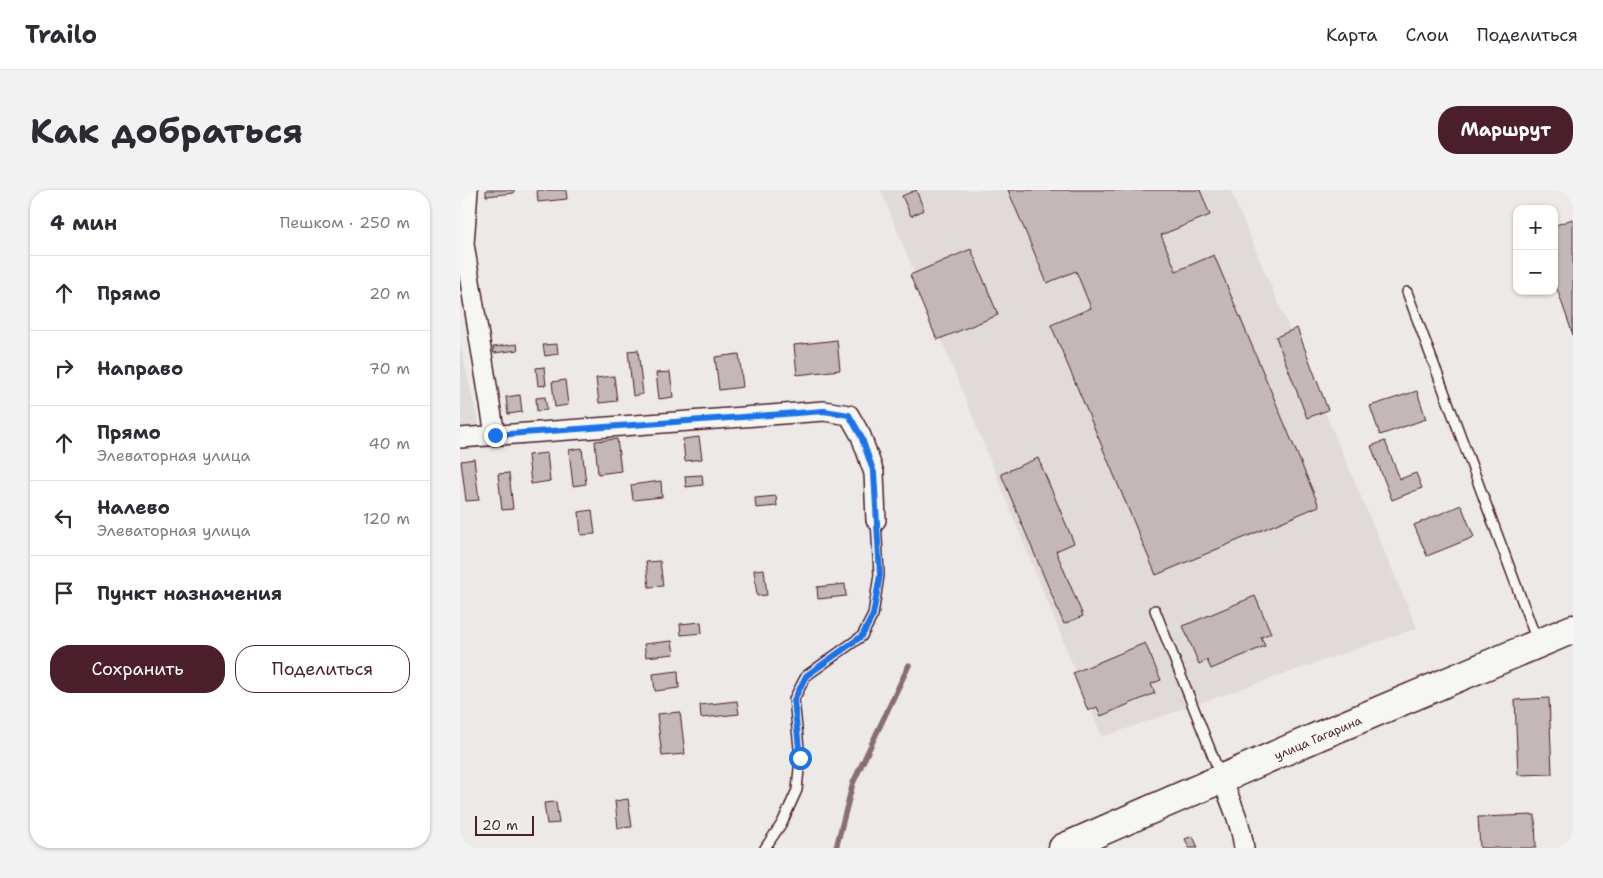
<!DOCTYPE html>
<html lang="ru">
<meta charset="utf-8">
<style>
body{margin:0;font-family:"Shantell Sans",sans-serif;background:#f2f2f3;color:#2b2b33}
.controls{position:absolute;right:15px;top:15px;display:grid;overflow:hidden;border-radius:10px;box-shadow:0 1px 4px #0004}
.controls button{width:45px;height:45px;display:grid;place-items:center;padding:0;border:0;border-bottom:1px solid #e1e1e2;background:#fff;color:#2b2b33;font:25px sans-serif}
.scale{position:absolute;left:15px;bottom:12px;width:59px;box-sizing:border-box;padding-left:5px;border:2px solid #4a1f2b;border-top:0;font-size:14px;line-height:18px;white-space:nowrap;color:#4a1f2b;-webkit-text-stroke:4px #f6f6f2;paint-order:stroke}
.stop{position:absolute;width:15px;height:15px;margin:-11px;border:4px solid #1a73e8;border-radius:50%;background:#fff}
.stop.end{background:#1a73e8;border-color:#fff;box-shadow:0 1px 5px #0008}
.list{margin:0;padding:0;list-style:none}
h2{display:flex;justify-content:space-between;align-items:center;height:65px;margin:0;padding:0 20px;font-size:21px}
h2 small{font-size:16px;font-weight:400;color:#7c7c81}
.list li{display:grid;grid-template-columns:32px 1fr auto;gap:15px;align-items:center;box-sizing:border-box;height:75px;padding:0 20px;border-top:1px solid #e1e1e2}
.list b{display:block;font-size:19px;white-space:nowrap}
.list p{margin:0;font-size:16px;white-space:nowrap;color:#7c7c81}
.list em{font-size:16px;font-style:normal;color:#7c7c81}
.actions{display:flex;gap:10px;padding:15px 20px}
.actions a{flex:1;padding:11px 0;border:1px solid #4a1f2b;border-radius:20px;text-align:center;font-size:18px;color:#4a1f2b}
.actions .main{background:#4a1f2b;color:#fff}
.icon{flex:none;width:28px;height:28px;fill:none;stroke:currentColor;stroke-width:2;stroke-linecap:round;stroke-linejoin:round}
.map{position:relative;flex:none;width:1113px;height:658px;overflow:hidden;border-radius:20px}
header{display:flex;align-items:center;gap:30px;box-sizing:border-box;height:70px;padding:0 25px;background:#fff;border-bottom:1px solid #e1e1e2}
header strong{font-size:24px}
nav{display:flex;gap:28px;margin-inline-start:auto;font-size:18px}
.intro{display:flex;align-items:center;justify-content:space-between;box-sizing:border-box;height:120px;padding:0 30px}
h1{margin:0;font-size:35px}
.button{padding:12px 22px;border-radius:20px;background:#4a1f2b;color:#fff;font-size:18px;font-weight:700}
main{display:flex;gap:30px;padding:0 30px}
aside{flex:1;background:#fff;border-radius:20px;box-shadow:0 1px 4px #0004}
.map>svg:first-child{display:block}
</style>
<header>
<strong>Trailo</strong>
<nav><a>Карта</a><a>Слои</a><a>Поделиться</a></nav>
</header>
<div class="intro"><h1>Как добраться</h1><a class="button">Маршрут</a></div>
<main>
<aside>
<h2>4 мин<small>Пешком · 250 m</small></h2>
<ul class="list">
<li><svg class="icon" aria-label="ahead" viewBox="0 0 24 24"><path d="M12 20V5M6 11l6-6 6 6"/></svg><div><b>Прямо</b></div><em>20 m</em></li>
<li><svg class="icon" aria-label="right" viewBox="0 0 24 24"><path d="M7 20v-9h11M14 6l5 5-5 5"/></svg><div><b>Направо</b></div><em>70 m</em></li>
<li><svg class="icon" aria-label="ahead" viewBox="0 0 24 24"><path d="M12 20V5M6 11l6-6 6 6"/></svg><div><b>Прямо</b><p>Элеваторная улица</p></div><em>40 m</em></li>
<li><svg class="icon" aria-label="left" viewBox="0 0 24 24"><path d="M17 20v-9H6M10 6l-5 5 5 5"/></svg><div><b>Налево</b><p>Элеваторная улица</p></div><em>120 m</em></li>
<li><svg class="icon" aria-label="arrive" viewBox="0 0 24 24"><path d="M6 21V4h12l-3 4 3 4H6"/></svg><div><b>Пункт назначения</b></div></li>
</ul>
<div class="actions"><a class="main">Сохранить</a><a>Поделиться</a></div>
</aside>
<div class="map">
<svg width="1113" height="658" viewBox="0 0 1113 658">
<rect width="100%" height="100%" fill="#ece9e6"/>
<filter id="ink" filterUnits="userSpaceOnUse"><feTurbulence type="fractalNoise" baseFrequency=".02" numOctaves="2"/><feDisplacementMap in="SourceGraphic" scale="10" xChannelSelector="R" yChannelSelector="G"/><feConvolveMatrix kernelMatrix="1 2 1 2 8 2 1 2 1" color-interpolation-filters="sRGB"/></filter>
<g filter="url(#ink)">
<!-- built -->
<g fill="#e0dad8">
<path d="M 421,0 L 770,0 L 957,438 L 642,547 Z"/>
<path d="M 0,154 L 19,237 L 0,239 Z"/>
</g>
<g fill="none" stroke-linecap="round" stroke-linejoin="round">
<!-- stream -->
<path stroke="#886e73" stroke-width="5.5" d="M 376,658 L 393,593 L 449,475"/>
</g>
<!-- building -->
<g fill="#c4b7b7" stroke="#4a1f2b">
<path d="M 26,0 L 54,0 L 54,3 L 26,6 Z"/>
<path d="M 77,0 L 106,0 L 107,9 L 78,12 Z"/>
<path d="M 456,0 L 464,20 L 451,26 L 442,6 Z"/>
<path d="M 548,0 L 740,0 L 750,25 L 701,45 L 716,81 L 754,65 L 859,316 L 696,385 L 591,135 L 631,118 L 616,81 L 587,93 Z"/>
<path d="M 1112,29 L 1113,32 L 1113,145 L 1094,90 L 1094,36 Z"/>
<path d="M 511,59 L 538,125 L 477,150 L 450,85 Z"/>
<path d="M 837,138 L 868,220 L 847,228 L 816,147 Z"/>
<path d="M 377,150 L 380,180 L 337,185 L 334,155 Z"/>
<path d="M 57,154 L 58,160 L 34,163 L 33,157 Z"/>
<path d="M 97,154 L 98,164 L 85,166 L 83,155 Z"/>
<path d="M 178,160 L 183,204 L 173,206 L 168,161 Z"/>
<path d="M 279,164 L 283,197 L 259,200 L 255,167 Z"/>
<path d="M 84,177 L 86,195 L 78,196 L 76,178 Z"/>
<path d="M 210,182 L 213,207 L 199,209 L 196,183 Z"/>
<path d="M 154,186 L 157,211 L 139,213 L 136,188 Z"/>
<path d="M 105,190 L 108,215 L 95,217 L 92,192 Z"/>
<path d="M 957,201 L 966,229 L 920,245 L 910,216 Z"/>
<path d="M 60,205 L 62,222 L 48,224 L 46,207 Z"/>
<path d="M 85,207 L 87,220 L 77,221 L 76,208 Z"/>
<path d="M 239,247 L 242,269 L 225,271 L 223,249 Z"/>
<path d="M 157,249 L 161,281 L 138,284 L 135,251 Z"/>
<path d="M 925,251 L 940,289 L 956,283 L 962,298 L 932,310 L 911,256 Z"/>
<path d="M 122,258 L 126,294 L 113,296 L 109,260 Z"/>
<path d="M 87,263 L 90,291 L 71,294 L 68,265 Z"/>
<path d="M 578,268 L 614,353 L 596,361 L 623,426 L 604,434 L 541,284 Z"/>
<path d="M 14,269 L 19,310 L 6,311 L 1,271 Z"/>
<path d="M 49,283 L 53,319 L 42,320 L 38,284 Z"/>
<path d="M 242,285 L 243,295 L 226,297 L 225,286 Z"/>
<path d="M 201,291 L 202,307 L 173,310 L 171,295 Z"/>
<path d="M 316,306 L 317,316 L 296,318 L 295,308 Z"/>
<path d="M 1001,315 L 1014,347 L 967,366 L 954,335 Z"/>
<path d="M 132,320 L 135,344 L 121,345 L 119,322 Z"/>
<path d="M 200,371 L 203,396 L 189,397 L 186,372 Z"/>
<path d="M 304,379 L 307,405 L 297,406 L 294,380 Z"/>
<path d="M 385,394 L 386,406 L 358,409 L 357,397 Z"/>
<path d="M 795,406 L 811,443 L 801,447 L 805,456 L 751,479 L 747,470 L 739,474 L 723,436 Z"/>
<path d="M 241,432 L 242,443 L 221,445 L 220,434 Z"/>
<path d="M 212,451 L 214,464 L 186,467 L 184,454 Z"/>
<path d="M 685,453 L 701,490 L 691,494 L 695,503 L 641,526 L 637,517 L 628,521 L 613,483 Z"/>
<path d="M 218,481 L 219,498 L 195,501 L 193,484 Z"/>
<path d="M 1089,508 L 1092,584 L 1058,585 L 1055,510 Z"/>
<path d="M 277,511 L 279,524 L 241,528 L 240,515 Z"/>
<path d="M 220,522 L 225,564 L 202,566 L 197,524 Z"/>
<path d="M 168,609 L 172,637 L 158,638 L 155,611 Z"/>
<path d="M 96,612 L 99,633 L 87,634 L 84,613 Z"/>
<path d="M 1075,625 L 1076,658 L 1020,658 L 1018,627 Z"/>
<path d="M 733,646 L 738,658 L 729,658 L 725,649 Z"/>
</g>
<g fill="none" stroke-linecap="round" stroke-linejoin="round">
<!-- service casing -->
<g stroke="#4a1f2b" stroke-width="12">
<g id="service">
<path d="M 947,102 L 1077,451"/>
<path d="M 695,420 L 761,587"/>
<path d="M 305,658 L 322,633 L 337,600 L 340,568 L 334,509 L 346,486 L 402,446 L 413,425 L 419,385 L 416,330"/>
</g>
</g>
<!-- minor casing -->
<g stroke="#4a1f2b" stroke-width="22">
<g id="minor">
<path d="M 8,0 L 4,54 L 35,245"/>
<path d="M 0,248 L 364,221 L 389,225 L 401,246 L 414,283 L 416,330"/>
<path d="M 762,590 C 771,612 781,634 784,658"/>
</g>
</g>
<!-- primary casing -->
<g stroke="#4a1f2b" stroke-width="31">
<path id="primary" d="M 603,658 L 859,546 L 1113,439"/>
</g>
<!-- service -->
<use href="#service" stroke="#f6f6f2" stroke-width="9"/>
<!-- minor -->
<use href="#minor" stroke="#f6f6f2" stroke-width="19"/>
<!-- primary -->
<use href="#primary" stroke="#f6f6f2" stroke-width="28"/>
</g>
</g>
<g fill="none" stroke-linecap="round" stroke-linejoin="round" filter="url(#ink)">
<!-- route -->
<path stroke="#1a73e8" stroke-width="6" d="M 35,245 L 364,221 L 389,225 L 401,246 L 414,283 L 420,385 L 413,425 L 402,446 L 346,486 L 334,510 L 340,568"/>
</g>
<g text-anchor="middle" stroke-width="4" stroke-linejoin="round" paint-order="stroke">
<!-- street labels -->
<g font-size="12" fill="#4a1f2b" stroke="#f6f6f2">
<text transform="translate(858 548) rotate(-23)" y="4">улица Гагарина</text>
</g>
</g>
</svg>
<div class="controls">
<button>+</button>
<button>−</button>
</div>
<div class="scale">20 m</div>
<div class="stop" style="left:340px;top:568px"></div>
<div class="stop end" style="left:35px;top:245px"></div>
</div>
</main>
